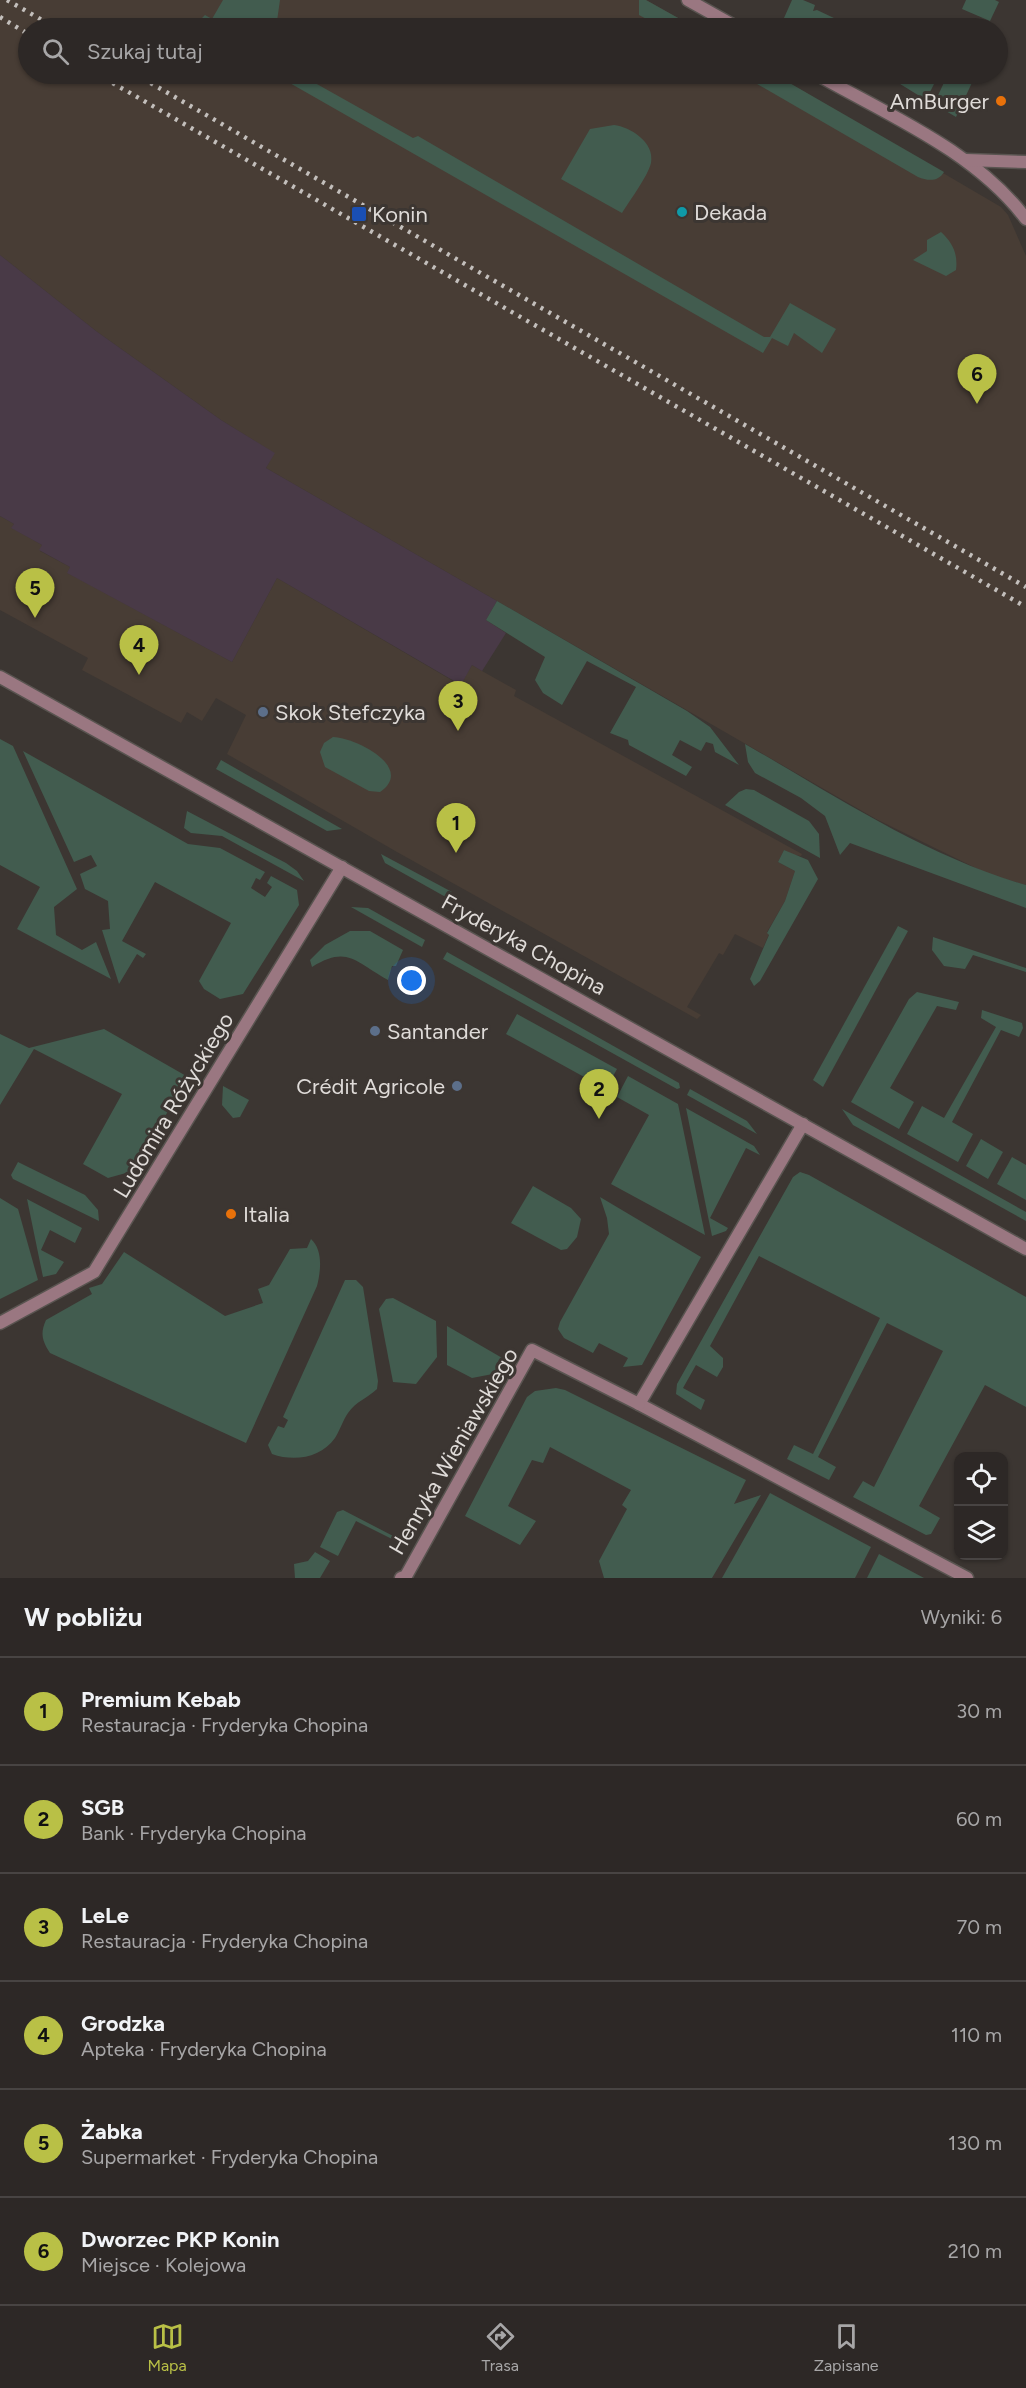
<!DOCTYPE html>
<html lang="pl">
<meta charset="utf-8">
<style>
body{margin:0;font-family:Figtree,sans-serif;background:#35302e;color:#f1f3f6}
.controls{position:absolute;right:18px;bottom:18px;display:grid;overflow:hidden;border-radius:12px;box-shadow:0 2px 4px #0004}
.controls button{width:54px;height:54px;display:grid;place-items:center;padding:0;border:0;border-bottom:2px solid #484443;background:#2d2826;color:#f1f3f6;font:30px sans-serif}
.you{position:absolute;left:412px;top:981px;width:21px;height:21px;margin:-15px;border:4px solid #fff;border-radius:50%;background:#1a73e8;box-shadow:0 0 0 9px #1a73e833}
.badge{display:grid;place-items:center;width:39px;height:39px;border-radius:50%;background:#b9c046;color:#111;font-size:20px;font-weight:700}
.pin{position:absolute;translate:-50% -50px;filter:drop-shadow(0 2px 3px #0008)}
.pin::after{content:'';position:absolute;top:32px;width:21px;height:18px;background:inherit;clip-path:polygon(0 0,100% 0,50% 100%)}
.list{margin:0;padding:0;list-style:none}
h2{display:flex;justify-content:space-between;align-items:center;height:78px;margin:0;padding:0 24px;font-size:26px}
h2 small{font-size:20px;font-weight:400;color:#a7a6a7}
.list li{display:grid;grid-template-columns:39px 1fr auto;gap:18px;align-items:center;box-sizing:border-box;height:108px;padding:0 24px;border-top:2px solid #484443}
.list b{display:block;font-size:22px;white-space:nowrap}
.list p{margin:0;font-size:20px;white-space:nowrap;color:#a7a6a7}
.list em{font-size:20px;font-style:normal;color:#a7a6a7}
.icon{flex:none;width:33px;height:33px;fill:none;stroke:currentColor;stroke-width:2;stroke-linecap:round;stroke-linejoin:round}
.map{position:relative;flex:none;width:1026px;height:1578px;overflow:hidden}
.search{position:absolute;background:#2d2826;box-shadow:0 2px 4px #0004;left:18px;right:18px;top:18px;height:66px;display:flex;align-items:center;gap:15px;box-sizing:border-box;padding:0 21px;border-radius:33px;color:#a7a6a7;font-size:22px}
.sheet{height:726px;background:#2d2826}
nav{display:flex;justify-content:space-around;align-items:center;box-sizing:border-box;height:84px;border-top:2px solid #484443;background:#2d2826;font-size:16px;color:#a7a6a7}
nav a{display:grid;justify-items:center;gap:3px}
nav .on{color:#b9c046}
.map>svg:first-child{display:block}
</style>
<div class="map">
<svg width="1026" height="1578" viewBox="0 0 1026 1578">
<rect width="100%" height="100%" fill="#3c3632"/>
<!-- built -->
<g fill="#483d35">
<path d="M 0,0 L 646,0 L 696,28 L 28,28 L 28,74 L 774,74 L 1001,207 L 1008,215 L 1026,256 L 1026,885 L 990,875 L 876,819 L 266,468 L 274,453 L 221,420 L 96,331 L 0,255 Z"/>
<path d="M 0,516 L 14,524 L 12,528 L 42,545 L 40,551 L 70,567 L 68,573 L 232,662 L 277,578 L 460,685 L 472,665 L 482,671 L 516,690 L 514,696 L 802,854 L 801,856 L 793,855 L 784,850 L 778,862 L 795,871 L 785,901 L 767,932 L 769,934 L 763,948 L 735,934 L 723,955 L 719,953 L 687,1007 L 701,1015 L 697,1019 L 397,852 L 227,754 L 246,715 L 216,698 L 202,721 L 187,712 L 181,723 L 82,670 L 88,658 L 0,610 Z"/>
</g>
<!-- industrial -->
<path fill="#493a47" d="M 0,255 L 96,331 L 221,420 L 275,453 L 266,468 L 497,601 L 486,620 L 506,633 L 482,671 L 472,665 L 461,685 L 277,578 L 232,662 L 67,573 L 70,567 L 39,550 L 42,545 L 11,528 L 14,524 L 0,516 Z"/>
<!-- green -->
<g fill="#425c4f">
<path d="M 223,0 L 280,0 L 276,28 L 197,28 L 194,26 L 205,15 L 212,19 Z"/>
<path d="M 639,0 L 646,0 L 696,28 L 663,28 L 639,15 Z"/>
<path d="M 792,0 L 803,0 L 815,5 L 813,11 L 817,10 L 836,19 L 834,28 L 803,28 L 784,18 Z"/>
<path d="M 966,0 L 995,0 L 999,2 L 990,21 L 962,9 Z"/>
<path d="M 274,74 L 299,74 L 413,138 L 418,136 L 764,337 L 770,337 L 790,303 L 836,329 L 822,353 L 794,333 L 788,346 L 772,338 L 763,353 Z"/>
<path d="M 740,74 L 774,74 L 944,172 C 938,182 928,181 918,177 Z"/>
<path d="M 884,74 L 939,74 L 926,100 Z"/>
<path d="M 948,74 L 976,74 L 956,117 L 934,104 Z"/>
<path d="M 614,125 C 630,127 655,142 651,163 C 648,176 630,200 622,213 L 561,179 L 590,129 Z"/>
<path d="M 941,232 C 953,243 958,254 956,270 L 946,276 L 913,260 L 927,251 L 927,240 Z"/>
<path d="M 497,601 L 687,711 L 710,727 L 739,765 L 715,752 L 713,744 L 706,742 L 701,751 L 680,740 L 672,755 L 692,767 L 686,776 L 629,745 L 628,740 L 610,733 L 636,687 L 587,661 L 562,705 L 543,693 L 535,680 L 545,657 L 486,620 Z"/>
<path d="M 333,737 C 357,738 415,768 380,792 L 369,791 L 325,767 L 320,752 L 324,743 Z"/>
<path d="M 0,739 L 13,746 L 77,889 L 54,907 L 56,935 L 82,950 L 96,942 L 111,979 L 17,929 L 40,887 L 0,865 Z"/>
<path d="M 745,744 C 836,796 925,856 1026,885 L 1026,908 L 850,843 L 840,855 L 825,816 L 801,798 L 755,773 L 748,762 Z"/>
<path d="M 23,751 L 188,844 L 220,848 L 265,872 L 260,880 L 256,878 L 251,888 L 265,897 L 272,887 L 267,883 L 271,876 L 297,890 L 299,905 L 243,994 L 220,999 L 204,989 L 199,981 L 231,923 L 155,882 L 122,941 L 146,954 L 143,958 L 137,954 L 119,984 L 102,930 L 110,929 L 108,901 L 85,889 L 80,874 L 97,866 L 91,855 L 74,862 Z"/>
<path d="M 221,760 L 342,829 L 327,831 L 216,769 Z"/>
<path d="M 746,789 L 754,790 L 809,821 L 819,834 L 820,858 L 725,805 L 739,792 Z"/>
<path d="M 187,811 L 286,863 L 297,871 L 304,881 L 222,836 L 191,833 L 184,828 Z"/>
<path d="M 784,850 L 808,860 L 818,879 L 760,981 L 754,986 L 750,979 L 769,935 L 767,933 L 785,901 L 795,871 L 778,862 Z"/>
<path d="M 381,854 L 452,892 L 451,900 L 385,863 Z"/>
<path d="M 351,907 L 368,908 L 425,940 L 422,947 Z"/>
<path d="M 898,926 L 908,931 L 823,1087 L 813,1080 Z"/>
<path d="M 350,931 L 370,931 L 403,950 L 396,966 L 392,966 L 388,980 C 355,962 348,945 312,967 L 310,960 L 325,945 Z"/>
<path d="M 933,937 L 1026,968 L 1026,972 L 973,955 L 965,969 L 944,966 L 932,950 Z"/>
<path d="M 447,952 L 679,1083 L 680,1088 L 677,1089 L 443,959 Z"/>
<path d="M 917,992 L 959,1002 L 956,1010 L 937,1006 L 890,1088 L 914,1102 L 899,1129 L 851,1102 L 909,999 Z"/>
<path d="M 982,1010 L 1022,1023 L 1023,1028 L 1019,1037 L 1001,1030 L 952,1122 L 973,1134 L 958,1162 L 907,1134 L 922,1106 L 944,1118 L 996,1027 L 981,1018 Z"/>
<path d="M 517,1014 L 617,1069 L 606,1089 L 506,1034 Z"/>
<path d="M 104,1029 L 188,1077 L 133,1171 L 108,1178 L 83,1164 L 122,1094 L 34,1049 L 0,1105 L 0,1034 L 29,1048 Z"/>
<path d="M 628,1076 L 678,1104 L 705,1235 L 611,1184 L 649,1115 L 617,1097 Z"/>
<path d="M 223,1086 L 249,1100 L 240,1117 L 233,1118 L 222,1105 Z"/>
<path d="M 690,1089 L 747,1121 L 757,1134 L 687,1095 Z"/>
<path d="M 686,1108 L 754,1146 L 760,1155 L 746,1148 L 710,1218 L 728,1228 L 726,1231 L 712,1236 Z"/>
<path d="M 842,1109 L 1026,1212 L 1026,1221 L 853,1125 Z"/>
<path d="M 981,1139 L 1003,1152 L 988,1179 L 966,1166 Z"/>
<path d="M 1012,1157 L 1026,1165 L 1026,1200 L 997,1184 Z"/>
<path d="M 18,1162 L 85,1195 L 98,1210 L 99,1221 L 13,1179 L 11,1175 Z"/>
<path d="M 800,1172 L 809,1175 L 1026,1297 L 1026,1407 L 985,1385 L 919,1506 L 940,1518 L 931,1534 L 926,1535 L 853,1497 L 863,1481 L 874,1487 L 943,1351 L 887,1323 L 818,1457 L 836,1467 L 829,1480 L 787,1459 L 794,1445 L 813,1454 L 880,1318 L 759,1256 L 710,1346 L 723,1358 L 723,1367 L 717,1377 L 696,1365 L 683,1388 L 705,1400 L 701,1410 L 676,1394 L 677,1384 L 793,1177 Z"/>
<path d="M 533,1186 L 571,1208 L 581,1219 L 577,1237 L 567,1249 L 561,1250 L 511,1223 Z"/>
<path d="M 600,1197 L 701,1257 L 642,1365 L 623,1367 L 628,1358 L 599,1343 L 593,1353 L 564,1338 L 558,1329 L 560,1322 L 609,1234 L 607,1218 Z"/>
<path d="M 0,1198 L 18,1209 L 38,1280 L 0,1299 Z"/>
<path d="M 27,1199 L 82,1228 L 75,1243 L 50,1230 L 41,1250 L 64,1262 L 56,1274 L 43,1277 Z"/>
<path d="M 311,1239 C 323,1250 321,1270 317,1286 L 246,1443 L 50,1353 C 42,1341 40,1333 46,1320 L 92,1294 L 89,1288 L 102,1284 L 124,1252 L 225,1316 L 263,1303 L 258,1289 L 269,1285 L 290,1249 L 307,1248 Z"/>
<path d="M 345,1280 L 356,1280 L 363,1287 L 378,1381 L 377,1389 C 368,1398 356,1401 348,1413 C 343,1420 340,1430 335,1438 C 321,1458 294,1462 272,1454 L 268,1445 L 278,1426 L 284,1428 L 288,1420 L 283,1417 Z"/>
<path d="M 393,1298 L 436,1321 L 437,1357 L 416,1384 L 393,1382 L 379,1309 L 386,1299 Z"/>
<path d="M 447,1326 L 504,1359 L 498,1373 L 472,1378 L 447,1365 Z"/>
<path d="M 556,1388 L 565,1390 L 746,1480 L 734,1504 L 761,1495 L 712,1578 L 604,1578 L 599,1561 L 627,1509 L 622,1505 L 631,1490 L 550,1447 L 543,1463 L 532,1460 L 508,1506 L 536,1521 L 520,1545 L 465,1516 L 527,1397 L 535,1391 Z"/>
<path d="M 770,1493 L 871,1547 L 855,1578 L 722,1578 Z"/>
<path d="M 343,1510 L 397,1538 L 398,1542 L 356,1521 L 338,1556 L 320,1547 L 337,1512 Z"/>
<path d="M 315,1552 L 330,1561 L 320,1578 L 295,1578 L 294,1564 L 308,1561 Z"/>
<path d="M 879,1554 L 924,1578 L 867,1578 Z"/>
</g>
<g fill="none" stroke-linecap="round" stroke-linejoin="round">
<!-- minor casing -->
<g stroke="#595450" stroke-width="15">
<g id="minor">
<path d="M 803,1124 L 639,1404 L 967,1578"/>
<path d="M 0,1323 L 94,1272 L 342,867"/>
<path d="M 401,1578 L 406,1576 L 532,1350 L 639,1404"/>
</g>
</g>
<!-- tertiary casing -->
<g stroke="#595450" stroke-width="15">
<g id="tertiary">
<path d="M 688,0 L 738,28"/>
<path d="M 816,74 C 888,115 975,151 1026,219"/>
<path d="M 966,160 L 1026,162"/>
<path d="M 0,677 L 1026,1249"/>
</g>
</g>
<!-- minor -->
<use href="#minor" stroke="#9a7781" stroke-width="12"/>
<!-- tertiary -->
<use href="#tertiary" stroke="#9a7781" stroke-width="12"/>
<!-- rail -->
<g stroke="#c3bfbc" stroke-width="4.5" stroke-dasharray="3 6" stroke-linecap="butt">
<path d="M 7,0 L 56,28"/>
<path d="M 0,17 L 28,34"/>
<path d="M 97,74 L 1026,607"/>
<path d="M 135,74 L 1026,587"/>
</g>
</g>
<!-- markers -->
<g fill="#e8710a" stroke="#3c3632" stroke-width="2">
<circle cx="1001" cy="101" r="6"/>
<circle cx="231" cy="1214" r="6"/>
</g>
<circle fill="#0f9aa8" stroke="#3c3632" stroke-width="2" cx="682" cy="212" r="6"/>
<rect fill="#1a4fb4" stroke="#3c3632" stroke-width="2" x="351" y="206" width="16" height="16" rx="3"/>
<g fill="#5c6f8a" stroke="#3c3632" stroke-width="2">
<circle cx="263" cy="712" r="6"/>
<circle cx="375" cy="1031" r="6"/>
<circle cx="457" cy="1086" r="6"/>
</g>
<g text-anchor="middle" stroke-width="6" stroke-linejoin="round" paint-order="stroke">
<!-- poi labels -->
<g font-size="22" fill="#dfdbd8" stroke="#3c3632" text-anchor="start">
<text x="989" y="109" text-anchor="end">AmBurger</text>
<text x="694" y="220">Dekada</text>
<text x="372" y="222">Konin</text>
<text x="275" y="720">Skok Stefczyka</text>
<text x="387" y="1039">Santander</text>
<text x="445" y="1094" text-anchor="end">Crédit Agricole</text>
<text x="243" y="1222">Italia</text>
</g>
<!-- street labels -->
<g font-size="22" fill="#dfdbd8" stroke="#3c3632">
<text transform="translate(524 944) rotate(29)" y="8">Fryderyka Chopina</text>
<text transform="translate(173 1105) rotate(-59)" y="8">Ludomira Różyckiego</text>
<text transform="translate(453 1451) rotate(-60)" y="8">Henryka Wieniawskiego</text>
</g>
</g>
</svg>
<div class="controls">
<button><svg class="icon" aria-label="locate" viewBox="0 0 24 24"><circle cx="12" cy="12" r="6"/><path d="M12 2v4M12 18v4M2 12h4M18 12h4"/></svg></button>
<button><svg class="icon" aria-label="layers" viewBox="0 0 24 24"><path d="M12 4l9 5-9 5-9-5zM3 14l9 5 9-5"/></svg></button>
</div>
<div class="you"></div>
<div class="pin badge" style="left:456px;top:853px">1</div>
<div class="pin badge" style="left:599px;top:1119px">2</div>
<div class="pin badge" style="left:458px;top:731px">3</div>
<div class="pin badge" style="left:139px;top:675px">4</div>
<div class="pin badge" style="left:35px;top:618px">5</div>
<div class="pin badge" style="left:977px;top:404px">6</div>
<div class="search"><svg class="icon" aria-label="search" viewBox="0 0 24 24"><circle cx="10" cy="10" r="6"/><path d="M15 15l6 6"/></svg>Szukaj tutaj</div>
</div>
<section class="sheet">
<h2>W pobliżu<small>Wyniki: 6</small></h2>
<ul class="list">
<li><span class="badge">1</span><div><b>Premium Kebab</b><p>Restauracja · Fryderyka Chopina</p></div><em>30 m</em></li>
<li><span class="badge">2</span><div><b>SGB</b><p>Bank · Fryderyka Chopina</p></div><em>60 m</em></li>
<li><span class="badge">3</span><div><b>LeLe</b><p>Restauracja · Fryderyka Chopina</p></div><em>70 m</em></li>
<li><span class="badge">4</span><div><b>Grodzka</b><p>Apteka · Fryderyka Chopina</p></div><em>110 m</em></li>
<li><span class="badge">5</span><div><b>Żabka</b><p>Supermarket · Fryderyka Chopina</p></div><em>130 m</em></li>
<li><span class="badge">6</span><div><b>Dworzec PKP Konin</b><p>Miejsce · Kolejowa</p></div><em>210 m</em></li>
</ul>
</section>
<nav>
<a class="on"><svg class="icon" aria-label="map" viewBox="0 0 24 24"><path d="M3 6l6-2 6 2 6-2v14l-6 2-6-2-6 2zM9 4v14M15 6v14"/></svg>Mapa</a>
<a><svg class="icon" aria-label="directions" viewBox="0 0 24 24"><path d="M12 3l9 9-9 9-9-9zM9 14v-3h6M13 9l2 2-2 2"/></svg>Trasa</a>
<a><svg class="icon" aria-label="saved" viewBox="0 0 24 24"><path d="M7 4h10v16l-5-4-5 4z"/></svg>Zapisane</a>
</nav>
